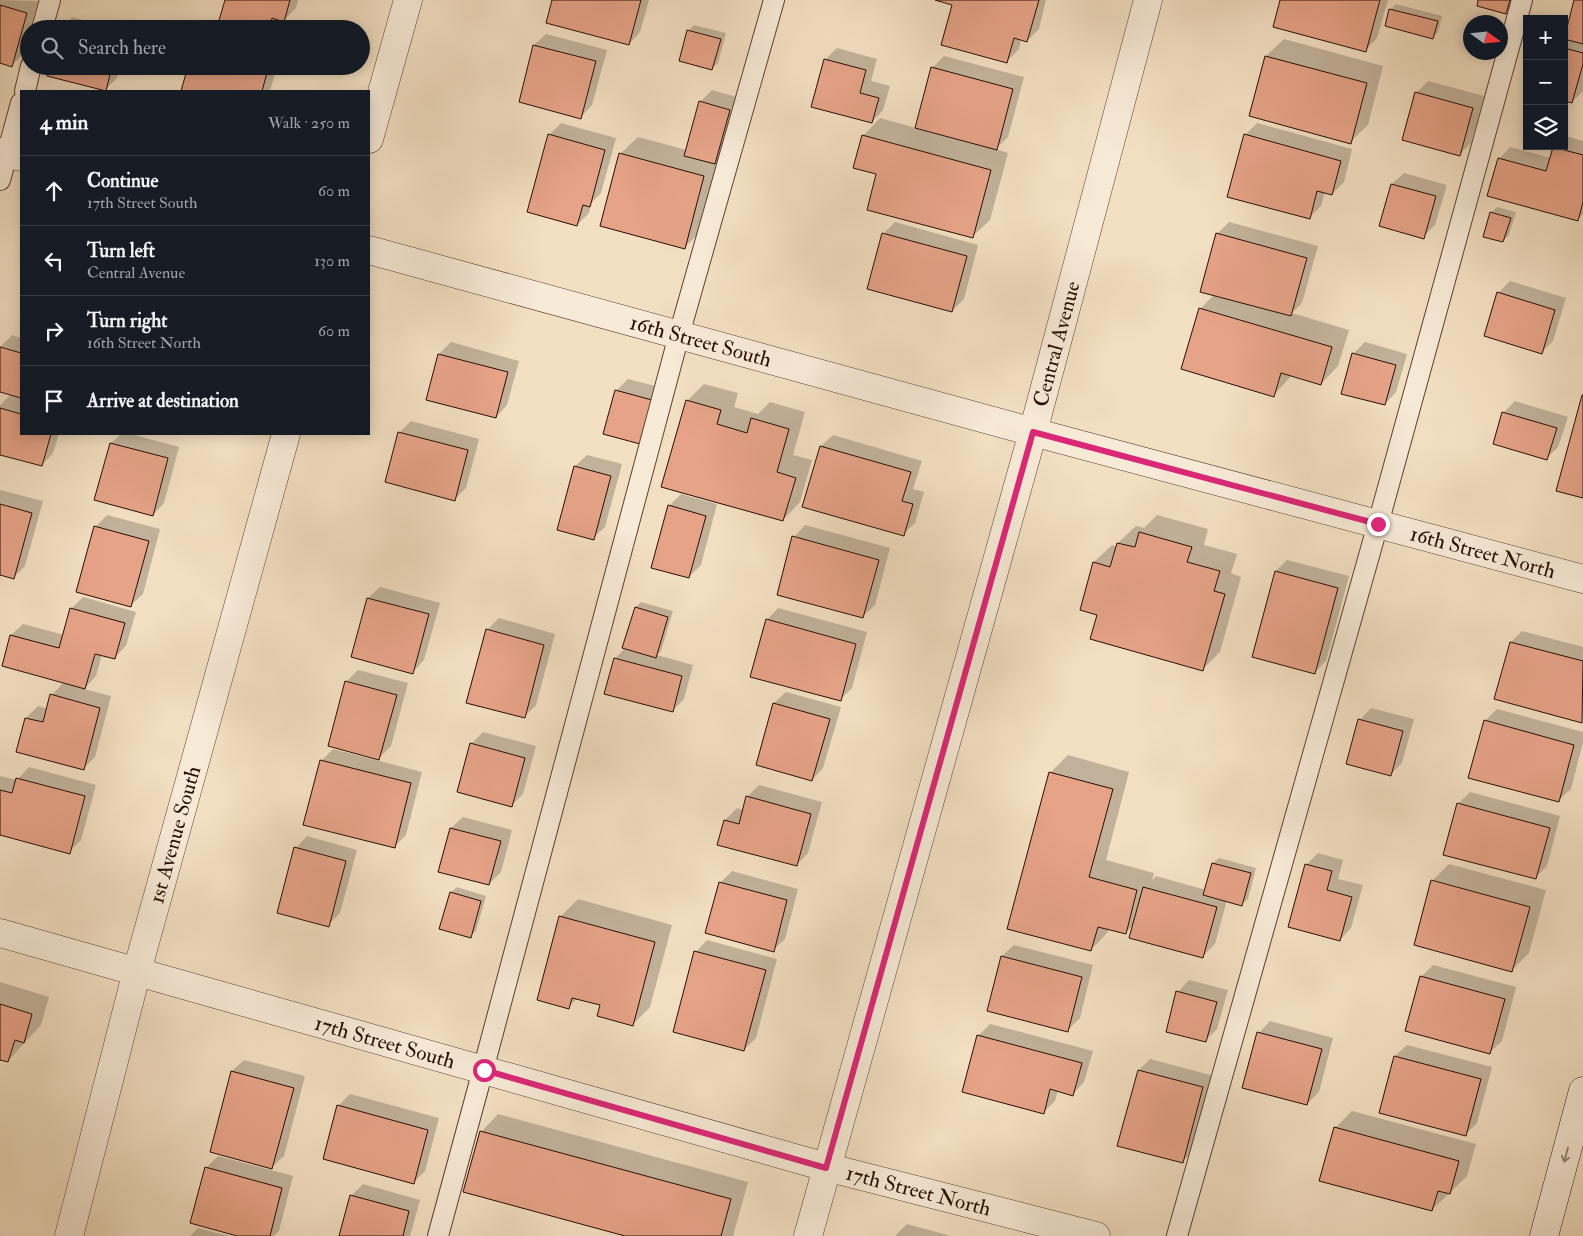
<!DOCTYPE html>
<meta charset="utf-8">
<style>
body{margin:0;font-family:"IM FELL Double Pica",serif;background:#242831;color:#f1f3f6}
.controls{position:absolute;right:15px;top:15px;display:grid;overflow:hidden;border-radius:0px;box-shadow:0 2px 12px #0003}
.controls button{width:45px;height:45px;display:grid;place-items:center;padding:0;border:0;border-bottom:1px solid #363941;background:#171b24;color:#f1f3f6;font:25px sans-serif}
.compass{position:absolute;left:1463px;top:15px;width:45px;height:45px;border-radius:50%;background:#171b24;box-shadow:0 2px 12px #0003;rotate:105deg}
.stop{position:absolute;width:15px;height:15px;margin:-11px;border:4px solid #db2777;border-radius:50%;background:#fff}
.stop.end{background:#db2777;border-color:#fff;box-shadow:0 1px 5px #0008}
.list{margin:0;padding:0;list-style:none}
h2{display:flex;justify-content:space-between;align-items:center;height:65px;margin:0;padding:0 20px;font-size:21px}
h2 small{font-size:16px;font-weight:400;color:#9ea1a6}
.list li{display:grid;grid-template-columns:32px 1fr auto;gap:15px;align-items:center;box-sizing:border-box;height:70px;padding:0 20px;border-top:1px solid #363941}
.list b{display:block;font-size:19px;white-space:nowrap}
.list p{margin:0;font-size:16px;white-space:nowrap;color:#9ea1a6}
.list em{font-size:16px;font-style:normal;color:#9ea1a6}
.icon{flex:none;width:28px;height:28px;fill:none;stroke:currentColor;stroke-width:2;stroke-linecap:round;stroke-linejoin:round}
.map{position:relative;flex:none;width:1583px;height:1236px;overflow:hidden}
.search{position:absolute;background:#171b24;box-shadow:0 2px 12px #0003;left:20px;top:20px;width:350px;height:55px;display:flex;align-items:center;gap:12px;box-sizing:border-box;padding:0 18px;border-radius:28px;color:#9ea1a6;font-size:19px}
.panel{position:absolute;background:#171b24;box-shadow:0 2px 12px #0003;left:20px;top:90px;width:350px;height:345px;border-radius:0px}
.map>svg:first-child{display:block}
</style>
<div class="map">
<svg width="1583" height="1236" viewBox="0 0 1583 1236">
<rect width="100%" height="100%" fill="#f3dfc2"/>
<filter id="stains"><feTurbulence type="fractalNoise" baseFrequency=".004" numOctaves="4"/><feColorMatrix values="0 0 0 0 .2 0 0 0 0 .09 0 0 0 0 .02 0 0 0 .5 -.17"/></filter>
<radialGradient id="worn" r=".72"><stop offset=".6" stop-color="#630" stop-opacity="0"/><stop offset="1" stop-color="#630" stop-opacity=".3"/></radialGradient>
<!-- shadow -->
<g fill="#0003">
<path d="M 0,0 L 38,1 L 30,29 L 29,29 L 24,53 L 12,65 L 0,62 Z"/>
<path d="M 226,0 L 298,0 L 296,8 L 284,20 L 280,19 L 277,29 L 227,29 Z"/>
<path d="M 553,0 L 649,0 L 640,32 L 629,44 Z"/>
<path d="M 939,0 L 1046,0 L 1039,29 L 1027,41 L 1021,39 L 1019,49 L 1007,61 L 954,4 Z"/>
<path d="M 1281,0 L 1388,0 L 1377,38 L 1366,50 Z"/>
<path d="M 1480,0 L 1513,0 L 1511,7 L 1505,12 Z"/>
<path d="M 1575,0 L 1583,0 L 1583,91 L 1572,102 L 1564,100 L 1564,34 L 1566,34 Z"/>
<path d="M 1396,4 L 1442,16 L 1438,32 L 1433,37 L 1386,25 L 1391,9 Z"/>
<path d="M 72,17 L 114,29 L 61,29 Z"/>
<path d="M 694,25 L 726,33 L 718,63 L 712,69 L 681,60 L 689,30 Z"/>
<path d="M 546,34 L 607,50 L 592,105 L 581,117 L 534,45 Z"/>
<path d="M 1284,39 L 1383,66 L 1368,125 L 1350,142 L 1266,56 Z"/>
<path d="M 837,48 L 877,59 L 871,81 L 890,86 L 883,110 L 872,122 L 825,60 Z"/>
<path d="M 944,56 L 1024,77 L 1008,137 L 995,149 L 1008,153 L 990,220 L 972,237 L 878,173 L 863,136 L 880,118 L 916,128 L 932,68 Z"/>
<path d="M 51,66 L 120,66 L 117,78 L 105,90 Z"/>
<path d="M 189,66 L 277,66 L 270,91 L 182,91 Z"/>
<path d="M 1428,81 L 1484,96 L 1471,143 L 1459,155 L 1416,93 Z"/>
<path d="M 712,90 L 740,98 L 702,230 L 684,248 L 620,154 L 638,137 L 687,150 L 700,102 Z"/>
<path d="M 561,123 L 616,138 L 601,193 L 591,203 L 589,213 L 577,225 L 549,135 Z"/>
<path d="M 1257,123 L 1352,149 L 1344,182 L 1332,194 L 1325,192 L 1321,206 L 1309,218 L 1245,135 Z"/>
<path d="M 1566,136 L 1583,141 L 1583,214 L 1578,219 L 1499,159 L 1510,147 L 1551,158 L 1555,146 L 1564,146 Z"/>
<path d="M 1404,173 L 1447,185 L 1435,225 L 1423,237 L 1392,184 Z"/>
<path d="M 1497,207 L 1516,212 L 1509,235 L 1503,241 L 1485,236 L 1492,212 Z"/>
<path d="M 895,222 L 978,245 L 964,299 L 952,311 L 883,234 Z"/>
<path d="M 1229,222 L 1318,246 L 1302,303 L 1292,313 L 1349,330 L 1338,366 L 1321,384 L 1292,375 L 1274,395 L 1200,309 L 1214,295 L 1217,234 Z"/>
<path d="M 1510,281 L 1566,298 L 1553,341 L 1541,353 L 1498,293 Z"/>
<path d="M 12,335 L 21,338 L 21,434 L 59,434 L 53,453 L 42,465 L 0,454 L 0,405 L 11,394 L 0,391 L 0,347 Z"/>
<path d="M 451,342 L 519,361 L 507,405 L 496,417 L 427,399 L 439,354 Z"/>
<path d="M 1365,342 L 1407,354 L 1396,392 L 1385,404 L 1353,354 Z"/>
<path d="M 628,379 L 663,388 L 640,442 L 616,391 Z"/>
<path d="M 704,384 L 738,393 L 734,407 L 758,414 L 770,402 L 805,412 L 793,455 L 812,460 L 800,502 L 783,520 L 687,401 Z"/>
<path d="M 1515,401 L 1568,417 L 1558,447 L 1546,459 L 1503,413 Z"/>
<path d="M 411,421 L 479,439 L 466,488 L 454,500 L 386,481 L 400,432 Z"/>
<path d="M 121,434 L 131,434 L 179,447 L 164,503 L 153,515 L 111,443 Z"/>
<path d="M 833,435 L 922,461 L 913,489 L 924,492 L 915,523 L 903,534 L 821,446 Z"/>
<path d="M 587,455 L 622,464 L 605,527 L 593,538 L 575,466 Z"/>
<path d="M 0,490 L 43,501 L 25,566 L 14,577 L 0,574 Z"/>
<path d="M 681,494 L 717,504 L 701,565 L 689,577 L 669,506 Z"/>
<path d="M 107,515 L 160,529 L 143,594 L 131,605 L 95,527 Z"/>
<path d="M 1157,515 L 1208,529 L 1204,545 L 1237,554 L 1231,573 L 1241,577 L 1220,652 L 1203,669 L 1098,614 L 1094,562 L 1112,545 L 1117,547 L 1118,543 L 1136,526 L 1144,528 Z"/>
<path d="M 805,525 L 890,548 L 875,605 L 863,616 L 794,537 Z"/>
<path d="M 1287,560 L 1349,576 L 1326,661 L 1315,672 L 1276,571 Z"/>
<path d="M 380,587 L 440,603 L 424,660 L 413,672 L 353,656 L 368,598 Z"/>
<path d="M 83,597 L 136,612 L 126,646 L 114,658 L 102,654 L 96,676 L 84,689 L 111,696 L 95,757 L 83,769 L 17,751 L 26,718 L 38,706 L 48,709 L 52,695 L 64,682 L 3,665 L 11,635 L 23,624 L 64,635 L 71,609 Z"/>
<path d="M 641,602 L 673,611 L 661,651 L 657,655 L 693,665 L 684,699 L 672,711 L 615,659 L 626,647 L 636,607 Z"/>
<path d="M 778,608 L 867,632 L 852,688 L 841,699 L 767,620 Z"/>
<path d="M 499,618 L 555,634 L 536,705 L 524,717 L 487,630 Z"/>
<path d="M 1522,631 L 1583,647 L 1582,721 L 1511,642 Z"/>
<path d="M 358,670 L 408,683 L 391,746 L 379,758 L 346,682 Z"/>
<path d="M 786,692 L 841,707 L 823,768 L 812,780 L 774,703 Z"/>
<path d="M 1371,708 L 1414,719 L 1402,763 L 1390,775 L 1360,720 Z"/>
<path d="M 1497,709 L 1583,732 L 1583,742 L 1571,789 L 1559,800 L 1485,721 Z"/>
<path d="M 483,732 L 536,746 L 523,794 L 511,806 L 471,744 Z"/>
<path d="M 333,749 L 422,772 L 406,835 L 394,847 L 321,761 Z"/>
<path d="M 1068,755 L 1129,772 L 1106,860 L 1154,873 L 1152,880 L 1156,876 L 1206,890 L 1213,863 L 1219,858 L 1256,868 L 1248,899 L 1242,904 L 1227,900 L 1215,944 L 1203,956 L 1134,924 L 1125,933 L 1109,929 L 1108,932 L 1091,950 L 1050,773 Z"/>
<path d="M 29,767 L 96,785 L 81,840 L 69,852 L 0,834 L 0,776 L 17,780 Z"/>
<path d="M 759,785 L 822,802 L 808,853 L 796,865 L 725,820 L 737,808 L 743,810 L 747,797 Z"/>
<path d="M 1470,792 L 1560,816 L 1547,866 L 1535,878 L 1458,804 Z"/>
<path d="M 463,817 L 512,830 L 501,872 L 489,884 L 451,828 Z"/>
<path d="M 307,836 L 357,850 L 340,913 L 328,925 L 296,848 Z"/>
<path d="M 1318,853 L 1343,860 L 1338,879 L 1363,885 L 1351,928 L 1340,940 L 1306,865 Z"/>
<path d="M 1449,864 L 1546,890 L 1529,953 L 1512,970 L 1432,881 Z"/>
<path d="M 732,871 L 798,889 L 785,939 L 773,950 L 720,883 Z"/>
<path d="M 457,887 L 486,896 L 476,931 L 470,936 L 451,892 Z"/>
<path d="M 578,899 L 672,925 L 650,1007 L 632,1025 L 602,1004 L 578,998 L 568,1007 L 560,917 Z"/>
<path d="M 707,940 L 777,959 L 756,1038 L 744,1050 L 696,952 Z"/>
<path d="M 1014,945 L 1093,965 L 1080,1018 L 1068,1030 L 1002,956 Z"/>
<path d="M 1433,965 L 1516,987 L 1502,1041 L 1490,1052 L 1421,977 Z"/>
<path d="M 1189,980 L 1228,990 L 1217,1029 L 1205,1041 L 1178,992 Z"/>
<path d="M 0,982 L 49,997 L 41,1025 L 8,1061 L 0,1059 Z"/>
<path d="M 1270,1021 L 1333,1038 L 1319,1092 L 1307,1104 L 1259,1033 Z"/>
<path d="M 990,1024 L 1093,1051 L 1084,1082 L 1073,1094 L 1058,1090 L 1055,1101 L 1043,1113 L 978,1036 Z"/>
<path d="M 1407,1045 L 1492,1067 L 1477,1123 L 1465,1135 L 1395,1056 Z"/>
<path d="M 1150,1059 L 1214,1076 L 1194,1150 L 1182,1162 L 1139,1070 Z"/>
<path d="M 244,1060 L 305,1076 L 284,1156 L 272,1167 L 232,1071 Z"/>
<path d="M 350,1094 L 439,1118 L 425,1171 L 414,1182 L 338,1106 Z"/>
<path d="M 1352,1111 L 1476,1144 L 1467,1176 L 1432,1210 L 1335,1128 Z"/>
<path d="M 498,1114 L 748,1182 L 733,1236 L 630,1236 L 481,1132 Z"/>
<path d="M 218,1156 L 293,1176 L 279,1231 L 274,1236 L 242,1236 L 206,1168 Z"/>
<path d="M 363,1184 L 420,1200 L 410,1236 L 340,1236 L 351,1196 Z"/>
<path d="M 907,1224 L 951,1236 L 895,1236 Z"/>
<path d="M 198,1228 L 229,1236 L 190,1236 Z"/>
</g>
<!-- building -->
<g fill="#e6a388" stroke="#280e02">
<path d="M 225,0 L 290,0 L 284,22 L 272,18 L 270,29 L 222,29 L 217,27 Z"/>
<path d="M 552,0 L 641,0 L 629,45 L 546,23 Z"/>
<path d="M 935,0 L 1039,0 L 1027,42 L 1014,38 L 1007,63 L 941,45 L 952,5 Z"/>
<path d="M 1280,0 L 1380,0 L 1366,52 L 1273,27 Z"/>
<path d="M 1478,0 L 1510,0 L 1506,14 L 1477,6 Z"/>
<path d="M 1574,0 L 1583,0 L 1583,44 L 1564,39 Z"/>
<path d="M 0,5 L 27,13 L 12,67 L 0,63 Z"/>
<path d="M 1389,9 L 1438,21 L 1433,39 L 1385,26 Z"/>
<path d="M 687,30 L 721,39 L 712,70 L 679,61 Z"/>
<path d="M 533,45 L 596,61 L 581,119 L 519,102 Z"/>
<path d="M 1564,48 L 1583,53 L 1583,64 L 1572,103 L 1564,101 Z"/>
<path d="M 1265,56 L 1367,83 L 1351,144 L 1249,116 Z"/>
<path d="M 824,59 L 866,70 L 860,93 L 879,98 L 872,123 L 811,107 Z"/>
<path d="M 49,66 L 112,66 L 106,91 L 47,76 Z"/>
<path d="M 188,66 L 269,66 L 262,91 L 181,91 Z"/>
<path d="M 931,67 L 1013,89 L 997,150 L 915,128 Z"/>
<path d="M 1415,92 L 1473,108 L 1460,156 L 1402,140 Z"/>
<path d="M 699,101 L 730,110 L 715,164 L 684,156 Z"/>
<path d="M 548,134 L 605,150 L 590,207 L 583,205 L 577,226 L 527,212 Z"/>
<path d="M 1244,134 L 1341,161 L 1332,195 L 1317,191 L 1310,219 L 1227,197 Z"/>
<path d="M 862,135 L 991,170 L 973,238 L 867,210 L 876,174 L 853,168 Z"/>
<path d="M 1553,147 L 1583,155 L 1583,202 L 1578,221 L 1487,196 L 1498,158 L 1546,171 Z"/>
<path d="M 619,153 L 704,176 L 685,249 L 600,226 Z"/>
<path d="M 1391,184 L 1436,196 L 1424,239 L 1379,226 Z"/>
<path d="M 1490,212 L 1511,218 L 1503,242 L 1483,237 Z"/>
<path d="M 882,233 L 967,256 L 952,312 L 867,289 Z"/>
<path d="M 1216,233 L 1307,258 L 1291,316 L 1200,292 Z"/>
<path d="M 1497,292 L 1555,310 L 1542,354 L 1484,336 Z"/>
<path d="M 1199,308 L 1332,347 L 1321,385 L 1281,373 L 1274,397 L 1181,369 Z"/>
<path d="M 0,347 L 21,353 L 21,398 L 0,392 Z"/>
<path d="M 1352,353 L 1396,365 L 1385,405 L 1341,394 Z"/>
<path d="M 438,354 L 508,372 L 496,418 L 426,400 Z"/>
<path d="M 615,390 L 652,400 L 640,444 L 603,434 Z"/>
<path d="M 1582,395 L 1583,395 L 1583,498 L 1556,491 Z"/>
<path d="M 686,400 L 721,410 L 717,424 L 747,433 L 751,418 L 789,429 L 777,472 L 796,478 L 783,521 L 661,487 Z"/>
<path d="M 0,408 L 21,414 L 21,434 L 51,434 L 42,466 L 0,455 Z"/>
<path d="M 1502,412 L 1557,428 L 1547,460 L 1493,444 Z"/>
<path d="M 398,432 L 468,450 L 455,501 L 385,482 Z"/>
<path d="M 110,443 L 168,458 L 153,516 L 94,500 Z"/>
<path d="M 820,446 L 911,472 L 902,501 L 913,504 L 904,536 L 802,507 Z"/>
<path d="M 574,466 L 611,476 L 594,540 L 557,530 Z"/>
<path d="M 0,504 L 32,513 L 14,579 L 0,575 Z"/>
<path d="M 668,505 L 706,516 L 689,578 L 651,568 Z"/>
<path d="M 94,526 L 149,541 L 131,607 L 76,592 Z"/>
<path d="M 1139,532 L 1192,547 L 1187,562 L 1220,571 L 1214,591 L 1225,594 L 1203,671 L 1090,639 L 1097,615 L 1080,610 L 1093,562 L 1110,567 L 1117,543 L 1135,547 Z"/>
<path d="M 792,536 L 879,560 L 863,618 L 777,595 Z"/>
<path d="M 1275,571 L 1338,588 L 1315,674 L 1252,657 Z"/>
<path d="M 367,598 L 429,614 L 413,674 L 351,657 Z"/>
<path d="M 635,607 L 668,617 L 656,658 L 622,648 Z"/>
<path d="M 70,608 L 125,623 L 115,659 L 95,654 L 85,689 L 2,666 L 10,635 L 59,648 Z"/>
<path d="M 766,619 L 856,644 L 841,701 L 750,677 Z"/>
<path d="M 486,629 L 544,645 L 525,718 L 466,703 Z"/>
<path d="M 1510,642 L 1583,661 L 1582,723 L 1494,699 Z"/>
<path d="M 614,658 L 682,676 L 673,712 L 604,694 Z"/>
<path d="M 345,681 L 397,695 L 379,760 L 328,746 Z"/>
<path d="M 50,694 L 100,708 L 84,770 L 16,752 L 25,718 L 43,722 Z"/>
<path d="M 773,703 L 830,719 L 812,781 L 756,765 Z"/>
<path d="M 1358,719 L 1403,731 L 1391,776 L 1346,764 Z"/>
<path d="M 1484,720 L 1574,745 L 1559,802 L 1468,778 Z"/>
<path d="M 470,743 L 525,758 L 512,807 L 457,792 Z"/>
<path d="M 320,760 L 411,783 L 395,848 L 303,825 Z"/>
<path d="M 1049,772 L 1113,789 L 1089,877 L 1137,890 L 1126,934 L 1098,927 L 1091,951 L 1007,929 Z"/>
<path d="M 16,778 L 85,796 L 70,854 L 0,835 L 0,790 L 12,793 Z"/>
<path d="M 746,796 L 811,814 L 797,866 L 717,845 L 724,820 L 739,824 Z"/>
<path d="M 1457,803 L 1550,828 L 1536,879 L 1443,855 Z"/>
<path d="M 450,828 L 501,841 L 489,885 L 438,872 Z"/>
<path d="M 294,847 L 346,861 L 329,927 L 277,913 Z"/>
<path d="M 1212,863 L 1251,873 L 1242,906 L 1203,895 Z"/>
<path d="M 1305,864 L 1332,871 L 1327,890 L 1352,897 L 1340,941 L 1288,927 Z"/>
<path d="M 1431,880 L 1530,907 L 1512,972 L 1414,945 Z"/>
<path d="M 719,882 L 787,900 L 774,952 L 705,933 Z"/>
<path d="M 1143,887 L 1217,907 L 1203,958 L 1129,938 Z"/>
<path d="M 450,892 L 481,901 L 471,938 L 439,929 Z"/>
<path d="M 559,916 L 655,942 L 633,1026 L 597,1016 L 600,1005 L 572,998 L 569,1009 L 537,1000 Z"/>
<path d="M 694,951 L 766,970 L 744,1051 L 673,1032 Z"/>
<path d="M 1001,956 L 1082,977 L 1068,1032 L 987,1011 Z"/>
<path d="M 1420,976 L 1505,999 L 1490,1054 L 1405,1031 Z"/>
<path d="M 1176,991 L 1217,1002 L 1206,1042 L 1166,1032 Z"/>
<path d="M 0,1004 L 32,1014 L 24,1043 L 15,1040 L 8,1062 L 0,1060 Z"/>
<path d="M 1257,1032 L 1322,1049 L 1307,1105 L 1242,1088 Z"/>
<path d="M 977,1035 L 1082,1063 L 1073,1096 L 1050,1089 L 1044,1114 L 962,1092 Z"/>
<path d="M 1394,1056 L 1481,1079 L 1466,1136 L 1379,1113 Z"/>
<path d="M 1138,1070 L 1203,1087 L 1183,1163 L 1117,1146 Z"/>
<path d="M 231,1071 L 294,1088 L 272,1169 L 210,1152 Z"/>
<path d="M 337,1105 L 428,1130 L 414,1184 L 323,1159 Z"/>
<path d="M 1334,1127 L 1459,1161 L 1450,1194 L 1438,1191 L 1432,1211 L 1319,1181 Z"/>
<path d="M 480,1131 L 731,1199 L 721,1236 L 625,1236 L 463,1192 Z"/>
<path d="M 205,1167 L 282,1188 L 270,1236 L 237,1236 L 190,1223 Z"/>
<path d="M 350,1195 L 409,1211 L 403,1236 L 339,1236 Z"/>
</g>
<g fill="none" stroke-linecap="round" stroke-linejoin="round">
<!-- service casing -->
<g stroke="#5b4232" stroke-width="22">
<g id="service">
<path d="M 42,29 L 50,0"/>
<path d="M 25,91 L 31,66"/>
<path d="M 0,180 L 21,103"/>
<path d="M 438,1236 L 483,1070 L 679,335 L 774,0"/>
<path d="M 1177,1236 L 1378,524 L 1522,0"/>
</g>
</g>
<!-- minor casing -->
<g stroke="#5b4232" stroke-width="29">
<g id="minor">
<path d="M 369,139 L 408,0"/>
<path d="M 0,152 L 21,157"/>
<path id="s1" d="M 369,250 L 1033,432 L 1583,579"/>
<path id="s2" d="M 0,933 L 826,1167 L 1096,1236"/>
<path id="s3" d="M 69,1236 L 137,971 L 286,434"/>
</g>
</g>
<!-- tertiary casing -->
<g stroke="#5b4232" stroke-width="29">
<g id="tertiary">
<path id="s4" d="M 808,1236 L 1033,432 L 1148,0"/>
</g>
</g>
<!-- secondary casing -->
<g stroke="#280e02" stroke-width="29">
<path id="secondary" d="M 1544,1236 L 1583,1091"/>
</g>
<!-- service -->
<use href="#service" stroke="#f7ead7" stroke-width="20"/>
<!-- minor -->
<use href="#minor" stroke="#f7ead7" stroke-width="28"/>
<!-- tertiary -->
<use href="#tertiary" stroke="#f7ead7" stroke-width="28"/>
<!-- secondary -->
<use href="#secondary" stroke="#f7ead7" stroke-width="28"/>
</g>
<!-- one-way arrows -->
<defs><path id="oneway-shaft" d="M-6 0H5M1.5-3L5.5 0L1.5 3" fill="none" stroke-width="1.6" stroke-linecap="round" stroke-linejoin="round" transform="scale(1.25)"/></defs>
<use stroke="#9a8777" href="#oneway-shaft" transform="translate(1566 1155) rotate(105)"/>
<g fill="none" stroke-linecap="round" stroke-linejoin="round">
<!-- route -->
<path stroke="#db2777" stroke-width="6" d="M 484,1070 L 826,1168 L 1033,432 L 1378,524"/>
</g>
<g text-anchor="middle" stroke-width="4" stroke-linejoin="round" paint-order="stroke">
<!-- street labels -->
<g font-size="21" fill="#280e02" stroke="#f7ead7">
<text dy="7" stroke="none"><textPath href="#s1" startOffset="344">16th Street South</textPath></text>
<text dy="7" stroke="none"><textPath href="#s4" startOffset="926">Central Avenue</textPath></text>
<text dy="7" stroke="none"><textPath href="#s1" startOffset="1154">16th Street North</textPath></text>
<text dy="7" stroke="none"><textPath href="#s3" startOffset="415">1st Avenue South</textPath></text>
<text dy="7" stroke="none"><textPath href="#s2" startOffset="400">17th Street South</textPath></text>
<text dy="7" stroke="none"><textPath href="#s2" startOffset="954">17th Street North</textPath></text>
</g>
</g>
<rect width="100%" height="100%" filter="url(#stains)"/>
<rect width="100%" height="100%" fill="url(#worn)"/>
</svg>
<div class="controls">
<button>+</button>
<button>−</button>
<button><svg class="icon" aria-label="layers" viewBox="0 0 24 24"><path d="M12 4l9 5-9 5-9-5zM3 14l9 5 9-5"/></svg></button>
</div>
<svg class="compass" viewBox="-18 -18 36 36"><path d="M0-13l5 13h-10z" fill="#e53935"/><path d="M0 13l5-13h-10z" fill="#9ea1a6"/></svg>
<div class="stop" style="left:484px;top:1070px"></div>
<div class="stop end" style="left:1378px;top:524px"></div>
<div class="search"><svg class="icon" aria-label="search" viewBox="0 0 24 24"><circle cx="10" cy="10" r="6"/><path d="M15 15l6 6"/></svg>Search here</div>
<section class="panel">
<h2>4 min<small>Walk · 250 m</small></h2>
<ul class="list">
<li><svg class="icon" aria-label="ahead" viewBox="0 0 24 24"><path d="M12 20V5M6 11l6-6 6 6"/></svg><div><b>Continue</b><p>17th Street South</p></div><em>60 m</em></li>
<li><svg class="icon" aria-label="left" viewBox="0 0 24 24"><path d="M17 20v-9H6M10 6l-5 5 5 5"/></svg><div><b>Turn left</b><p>Central Avenue</p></div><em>130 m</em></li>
<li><svg class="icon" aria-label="right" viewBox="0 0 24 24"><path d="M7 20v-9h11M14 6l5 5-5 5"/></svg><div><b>Turn right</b><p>16th Street North</p></div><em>60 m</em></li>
<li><svg class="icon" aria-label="arrive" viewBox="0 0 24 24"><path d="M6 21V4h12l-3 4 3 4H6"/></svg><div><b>Arrive at destination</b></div></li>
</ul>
</section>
</div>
